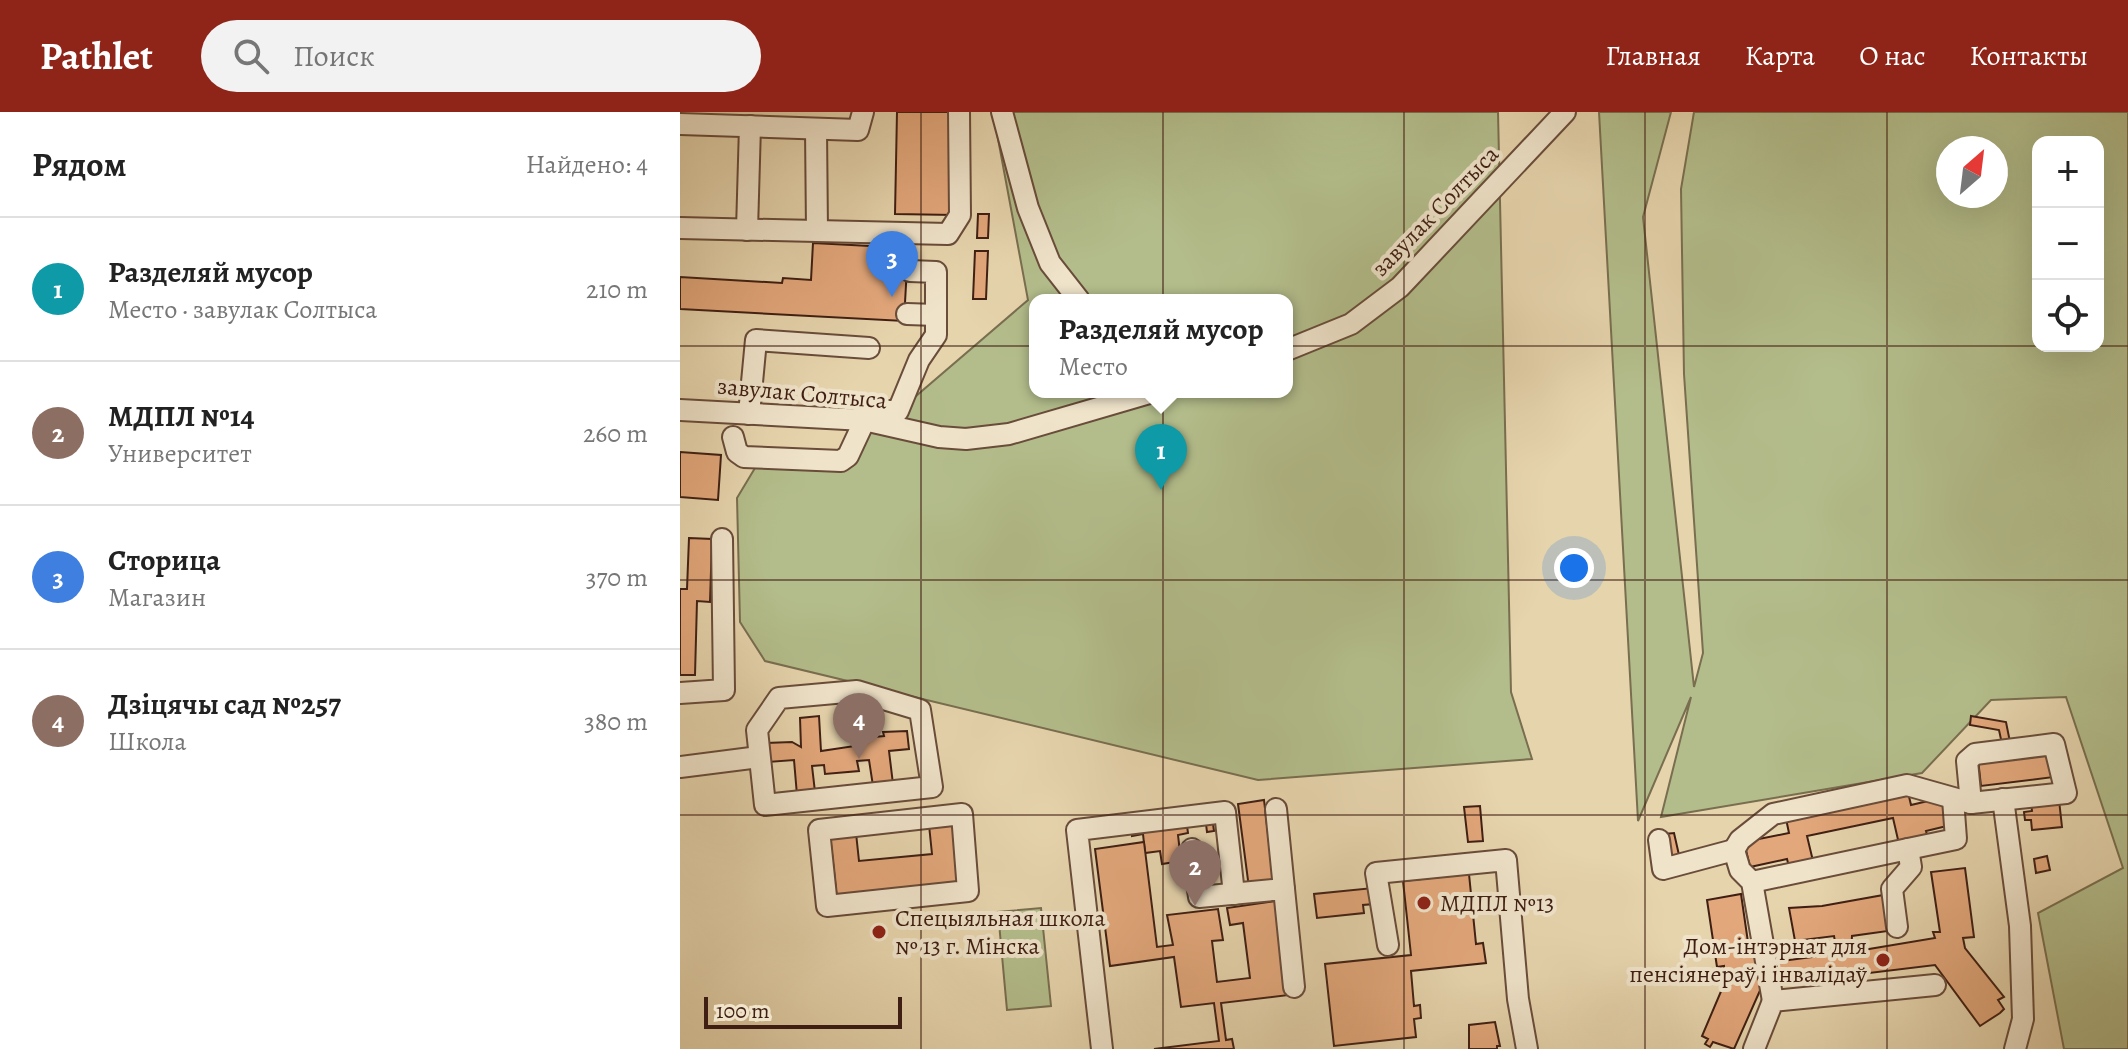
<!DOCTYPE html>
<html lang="ru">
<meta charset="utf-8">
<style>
body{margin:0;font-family:Alegreya,serif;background:#f2f2f2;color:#222}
.controls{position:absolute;right:24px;top:24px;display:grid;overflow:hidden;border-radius:16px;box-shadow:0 8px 32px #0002}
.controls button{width:72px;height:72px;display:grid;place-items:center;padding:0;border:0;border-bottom:2px solid #e0e0e0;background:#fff;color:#222;font:40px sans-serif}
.compass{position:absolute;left:1256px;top:24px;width:72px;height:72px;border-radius:50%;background:#fff;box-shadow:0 8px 32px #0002;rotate:28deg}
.scale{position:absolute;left:24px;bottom:20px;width:198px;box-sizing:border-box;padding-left:8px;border:4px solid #3f1f13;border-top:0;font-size:22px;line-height:28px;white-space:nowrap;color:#3f1f13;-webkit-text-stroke:6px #efe3ca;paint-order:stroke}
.you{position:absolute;left:894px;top:456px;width:28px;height:28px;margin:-20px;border:6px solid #fff;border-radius:50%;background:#1a73e8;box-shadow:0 0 0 12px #1a73e833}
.badge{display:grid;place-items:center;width:52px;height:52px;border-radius:50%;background:#8f2418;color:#fff;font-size:26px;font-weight:700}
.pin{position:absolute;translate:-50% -66px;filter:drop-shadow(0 2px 4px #0008)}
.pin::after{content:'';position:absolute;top:42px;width:28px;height:24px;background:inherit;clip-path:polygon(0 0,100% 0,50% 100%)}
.popup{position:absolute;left:349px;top:182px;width:264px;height:104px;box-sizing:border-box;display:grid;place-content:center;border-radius:16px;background:#fff;filter:drop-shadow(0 2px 6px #0005);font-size:26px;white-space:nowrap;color:#767676}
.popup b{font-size:30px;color:#222}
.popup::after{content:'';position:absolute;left:50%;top:100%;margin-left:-16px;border:16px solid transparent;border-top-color:#fff}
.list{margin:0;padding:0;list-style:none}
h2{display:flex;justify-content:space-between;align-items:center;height:104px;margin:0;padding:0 32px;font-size:34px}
h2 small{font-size:26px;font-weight:400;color:#767676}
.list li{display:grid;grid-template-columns:52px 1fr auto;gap:24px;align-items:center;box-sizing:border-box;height:144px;padding:0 32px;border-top:2px solid #e0e0e0}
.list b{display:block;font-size:30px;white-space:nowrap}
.list p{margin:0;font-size:26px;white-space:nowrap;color:#767676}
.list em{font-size:26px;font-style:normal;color:#767676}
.icon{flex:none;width:44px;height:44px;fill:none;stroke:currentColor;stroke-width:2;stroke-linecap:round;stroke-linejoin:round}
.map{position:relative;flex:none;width:1448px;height:937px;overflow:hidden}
header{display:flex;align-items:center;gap:48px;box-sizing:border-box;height:112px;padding:0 40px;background:#8f2418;color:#fff}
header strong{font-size:38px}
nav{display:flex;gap:44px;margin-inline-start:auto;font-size:28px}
.search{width:560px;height:72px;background:#f2f2f2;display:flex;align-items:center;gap:20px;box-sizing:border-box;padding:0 28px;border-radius:44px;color:#767676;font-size:30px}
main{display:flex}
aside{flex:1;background:#fff}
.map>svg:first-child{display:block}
</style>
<header>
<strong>Pathlet</strong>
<div class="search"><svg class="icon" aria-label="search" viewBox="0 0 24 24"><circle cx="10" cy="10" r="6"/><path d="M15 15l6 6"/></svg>Поиск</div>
<nav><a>Главная</a><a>Карта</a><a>О нас</a><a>Контакты</a></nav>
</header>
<main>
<aside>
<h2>Рядом<small>Найдено: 4</small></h2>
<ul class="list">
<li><span class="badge" style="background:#0f9aa8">1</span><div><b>Разделяй мусор</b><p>Место · завулак Солтыса</p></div><em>210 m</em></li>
<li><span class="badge" style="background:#8d6e63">2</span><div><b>МДПЛ №14</b><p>Университет</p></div><em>260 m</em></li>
<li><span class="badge" style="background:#3f7fe0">3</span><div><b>Сторица</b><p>Магазин</p></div><em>370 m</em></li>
<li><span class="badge" style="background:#8d6e63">4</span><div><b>Дзіцячы сад №257</b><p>Школа</p></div><em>380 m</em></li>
</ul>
</aside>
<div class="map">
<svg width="1448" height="937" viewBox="0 0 1448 937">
<rect width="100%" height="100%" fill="#e6d4ad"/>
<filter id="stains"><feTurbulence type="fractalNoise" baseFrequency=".0025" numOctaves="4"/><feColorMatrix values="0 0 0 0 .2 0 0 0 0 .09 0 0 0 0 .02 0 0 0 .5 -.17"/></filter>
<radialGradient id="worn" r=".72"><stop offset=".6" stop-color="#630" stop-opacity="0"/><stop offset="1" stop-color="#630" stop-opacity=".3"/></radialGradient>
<!-- green -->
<g fill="#b3bd8b" stroke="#796e4f" stroke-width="2" fill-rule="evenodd">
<path d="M 313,0 L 818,0 L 831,580 L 852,647 L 578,668 L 85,549 L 60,510 L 57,386 L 78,351 L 166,355 L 185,321 L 194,320 L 348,188 ZM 355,188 L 607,188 L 607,280 L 355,280 Z"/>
<path d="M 919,0 L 991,0 L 963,105 L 1014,575 L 1023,541 L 1004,262 L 1001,77 L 1014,0 L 1448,0 L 1448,937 L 1384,937 L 1358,801 L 1443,756 L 1386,585 L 1311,588 L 1242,661 L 981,705 L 1011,585 L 958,709 ZM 1358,30 L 1418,30 L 1418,234 L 1358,234 ZM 1268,36 L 1316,36 L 1316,84 L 1268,84 Z"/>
<path d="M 361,796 L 371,894 L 327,898 L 318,800 Z"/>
</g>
<!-- building -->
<g fill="#e2a77b" stroke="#3f1f13" stroke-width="2">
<path d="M 217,0 L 276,0 L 274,103 L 215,102 Z"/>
<path d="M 298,102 L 309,102 L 308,126 L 297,126 Z"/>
<path d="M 133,131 L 228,136 L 224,209 L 0,197 L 0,165 L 102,171 L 103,166 L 131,168 Z"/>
<path d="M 295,139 L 308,139 L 306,187 L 293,187 Z"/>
<path d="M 0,340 L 41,343 L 38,388 L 0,385 Z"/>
<path d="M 9,426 L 32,427 L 30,490 L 17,489 L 15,563 L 0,563 L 0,477 L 7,477 Z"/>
<path d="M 174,599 L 190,599 L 194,625 L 204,624 L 203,620 L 227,619 L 229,637 L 209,639 L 213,672 L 193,674 L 189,648 L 177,649 L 179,659 L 145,662 L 144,653 L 132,654 L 135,680 L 117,683 L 114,648 L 88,650 L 86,631 L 112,630 L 121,635 L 120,606 L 139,604 L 141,639 L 175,634 Z"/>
<path d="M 1291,604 L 1326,610 L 1330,630 L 1322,632 L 1319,618 L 1290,613 Z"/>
<path d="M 1371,638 L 1374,665 L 1301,674 L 1298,647 Z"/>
<path d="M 1227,676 L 1231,693 L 1265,685 L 1271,713 L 1246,719 L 1248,726 L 1219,732 L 1213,706 L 1127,724 L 1133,749 L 1109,755 L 1107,747 L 1070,755 L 1064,730 L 1109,721 L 1105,702 Z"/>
<path d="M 584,688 L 594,773 L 569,776 L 558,692 Z"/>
<path d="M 1379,688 L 1382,715 L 1352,718 L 1351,708 L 1345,708 L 1344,700 L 1352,699 L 1351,691 Z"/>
<path d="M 800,694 L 803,729 L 788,730 L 784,695 Z"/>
<path d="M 532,705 L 534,719 L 527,720 L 526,712 L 507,714 L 508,721 L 498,723 L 501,749 L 482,752 L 480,739 L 465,741 L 463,722 L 452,724 L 451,715 Z"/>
<path d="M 274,710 L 282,772 L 157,787 L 150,723 L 176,721 L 179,749 L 252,742 L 249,713 Z"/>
<path d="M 994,721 L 999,743 L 989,745 L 985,722 Z"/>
<path d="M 464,730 L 477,835 L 493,833 L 487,803 L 538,797 L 543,828 L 532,829 L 537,870 L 570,866 L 563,811 L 550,813 L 547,796 L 596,789 L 609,883 L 541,891 L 546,928 L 552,927 L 554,937 L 474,937 L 539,929 L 534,891 L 501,895 L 494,845 L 430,854 L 415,737 Z"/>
<path d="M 1367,744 L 1370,758 L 1356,761 L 1354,747 Z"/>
<path d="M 1285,756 L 1294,825 L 1283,826 L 1285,836 L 1324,885 L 1318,888 L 1324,897 L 1320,901 L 1300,914 L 1255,853 L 1082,874 L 1054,937 L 1033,930 L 1030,935 L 1025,932 L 1028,927 L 1022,924 L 1045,870 L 1044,854 L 1037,855 L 1027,788 L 1061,782 L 1070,844 L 1077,844 L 1079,852 L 1163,841 L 1162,835 L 1156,835 L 1154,824 L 1115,829 L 1109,796 L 1142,794 L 1209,782 L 1210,791 L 1204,791 L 1208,819 L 1172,824 L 1171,840 L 1255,826 L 1253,820 L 1260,820 L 1251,760 Z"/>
<path d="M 789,762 L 796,832 L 803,831 L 806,851 L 731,859 L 734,894 L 740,893 L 741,906 L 734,907 L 736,925 L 654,934 L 645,852 L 731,843 L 723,769 Z"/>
<path d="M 693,776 L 694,792 L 683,793 L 684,801 L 637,806 L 634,782 Z"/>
<path d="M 815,910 L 820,934 L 817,934 L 817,937 L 789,937 L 789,913 Z"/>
</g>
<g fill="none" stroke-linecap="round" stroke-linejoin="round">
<!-- minor casing -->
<g stroke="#694c3a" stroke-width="24">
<g id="minor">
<path d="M 322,0 L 348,96 L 370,151 L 399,188"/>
<path d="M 0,12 L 178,18 L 183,0"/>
<path d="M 136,17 L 137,119"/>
<path d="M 0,116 L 268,122 L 280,103 L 279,0"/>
<path d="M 67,118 L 70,14"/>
<path d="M 227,202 L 256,203"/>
<path d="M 607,238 L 671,212 L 720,175 L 885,0"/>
<path d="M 0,298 L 184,308 L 259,325 L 286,327 L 329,322 L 473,280"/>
<path d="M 69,302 L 76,228 L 189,236"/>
<path d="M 53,325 L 57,340 L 64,345 L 161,349 L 168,344 L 189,299 L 218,299 L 239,248 L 256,223 L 256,160 L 230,159"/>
<path d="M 177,579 L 240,598 L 252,675 L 85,693 L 77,618 L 99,586 Z"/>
<path d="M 0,581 L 44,578 L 42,427"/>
<path d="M 1374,632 L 1386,681 L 1291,691 L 1287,649 L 1295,642 Z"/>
<path d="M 0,655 L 79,645"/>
<path d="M 1323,687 L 1340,814 L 1343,907 L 1335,937"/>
<path d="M 596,697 L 604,777"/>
<path d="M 282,702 L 288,779 L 147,794 L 139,718 Z"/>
<path d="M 979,728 L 983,757 L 1054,738 L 1060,758 L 1072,770 L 1093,889"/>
<path d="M 512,737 L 519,785 L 604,777 L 614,875"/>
<path d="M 1228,737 L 1276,727 L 1273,687"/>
<path d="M 1054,738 L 1060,728 L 1093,702 L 1227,673 L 1291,691"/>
<path d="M 1072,770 L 1228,737 L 1231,755 L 1212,777 L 1217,815"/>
<path d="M 708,833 L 696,761 L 826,748 L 838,887 L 847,937"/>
<path d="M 422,937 L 397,718 L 545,700 L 554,782"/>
<path d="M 1074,937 L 1093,889 L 1255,873"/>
</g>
</g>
<!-- minor -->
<use href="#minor" stroke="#efe3ca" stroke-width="20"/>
</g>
<!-- grid -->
<path fill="none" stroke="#3f1f13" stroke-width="2" stroke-opacity="0.55" d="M 241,0 L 241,937M 483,0 L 483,937M 724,0 L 724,937M 965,0 L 965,937M 1207,0 L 1207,937M 0,234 L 1448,234M 0,468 L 1448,468M 0,703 L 1448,703"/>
<!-- markers -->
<g fill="#8f2418" stroke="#efe3ca" stroke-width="3">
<circle cx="744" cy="791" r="8"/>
<circle cx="199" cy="820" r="8"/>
<circle cx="1203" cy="848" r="8"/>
</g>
<g text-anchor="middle" stroke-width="8" stroke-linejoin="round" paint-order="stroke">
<!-- street labels -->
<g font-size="24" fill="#3f1f13" stroke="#efe3ca">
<text transform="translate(755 99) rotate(-46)" y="8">завулак Солтыса</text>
<text transform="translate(122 281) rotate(5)" y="8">завулак Солтыса</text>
</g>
<!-- poi labels -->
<g font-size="24" fill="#3f1f13" stroke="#efe3ca" text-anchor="start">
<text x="760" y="799">МДПЛ №13</text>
<text x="215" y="814">Спецыяльная школа<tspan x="215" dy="28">№ 13 г. Мінска</tspan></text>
<text x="1187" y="842" text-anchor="end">Дом-інтэрнат для<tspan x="1187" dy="28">пенсіянераў і інвалідаў</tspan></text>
</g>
</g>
<rect width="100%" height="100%" filter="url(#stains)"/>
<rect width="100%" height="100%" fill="url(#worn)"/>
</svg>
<div class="controls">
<button>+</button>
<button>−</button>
<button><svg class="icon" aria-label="locate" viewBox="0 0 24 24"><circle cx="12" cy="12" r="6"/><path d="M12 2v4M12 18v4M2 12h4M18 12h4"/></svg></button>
</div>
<svg class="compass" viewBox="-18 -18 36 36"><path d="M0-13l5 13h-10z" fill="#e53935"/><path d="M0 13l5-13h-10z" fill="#767676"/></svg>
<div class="scale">100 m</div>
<div class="you"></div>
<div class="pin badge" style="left:481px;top:378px;background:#0f9aa8">1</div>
<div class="popup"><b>Разделяй мусор</b>Место</div>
<div class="pin badge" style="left:515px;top:794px;background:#8d6e63">2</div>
<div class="pin badge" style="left:212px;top:185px;background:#3f7fe0">3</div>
<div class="pin badge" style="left:179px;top:647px;background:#8d6e63">4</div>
</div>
</main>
